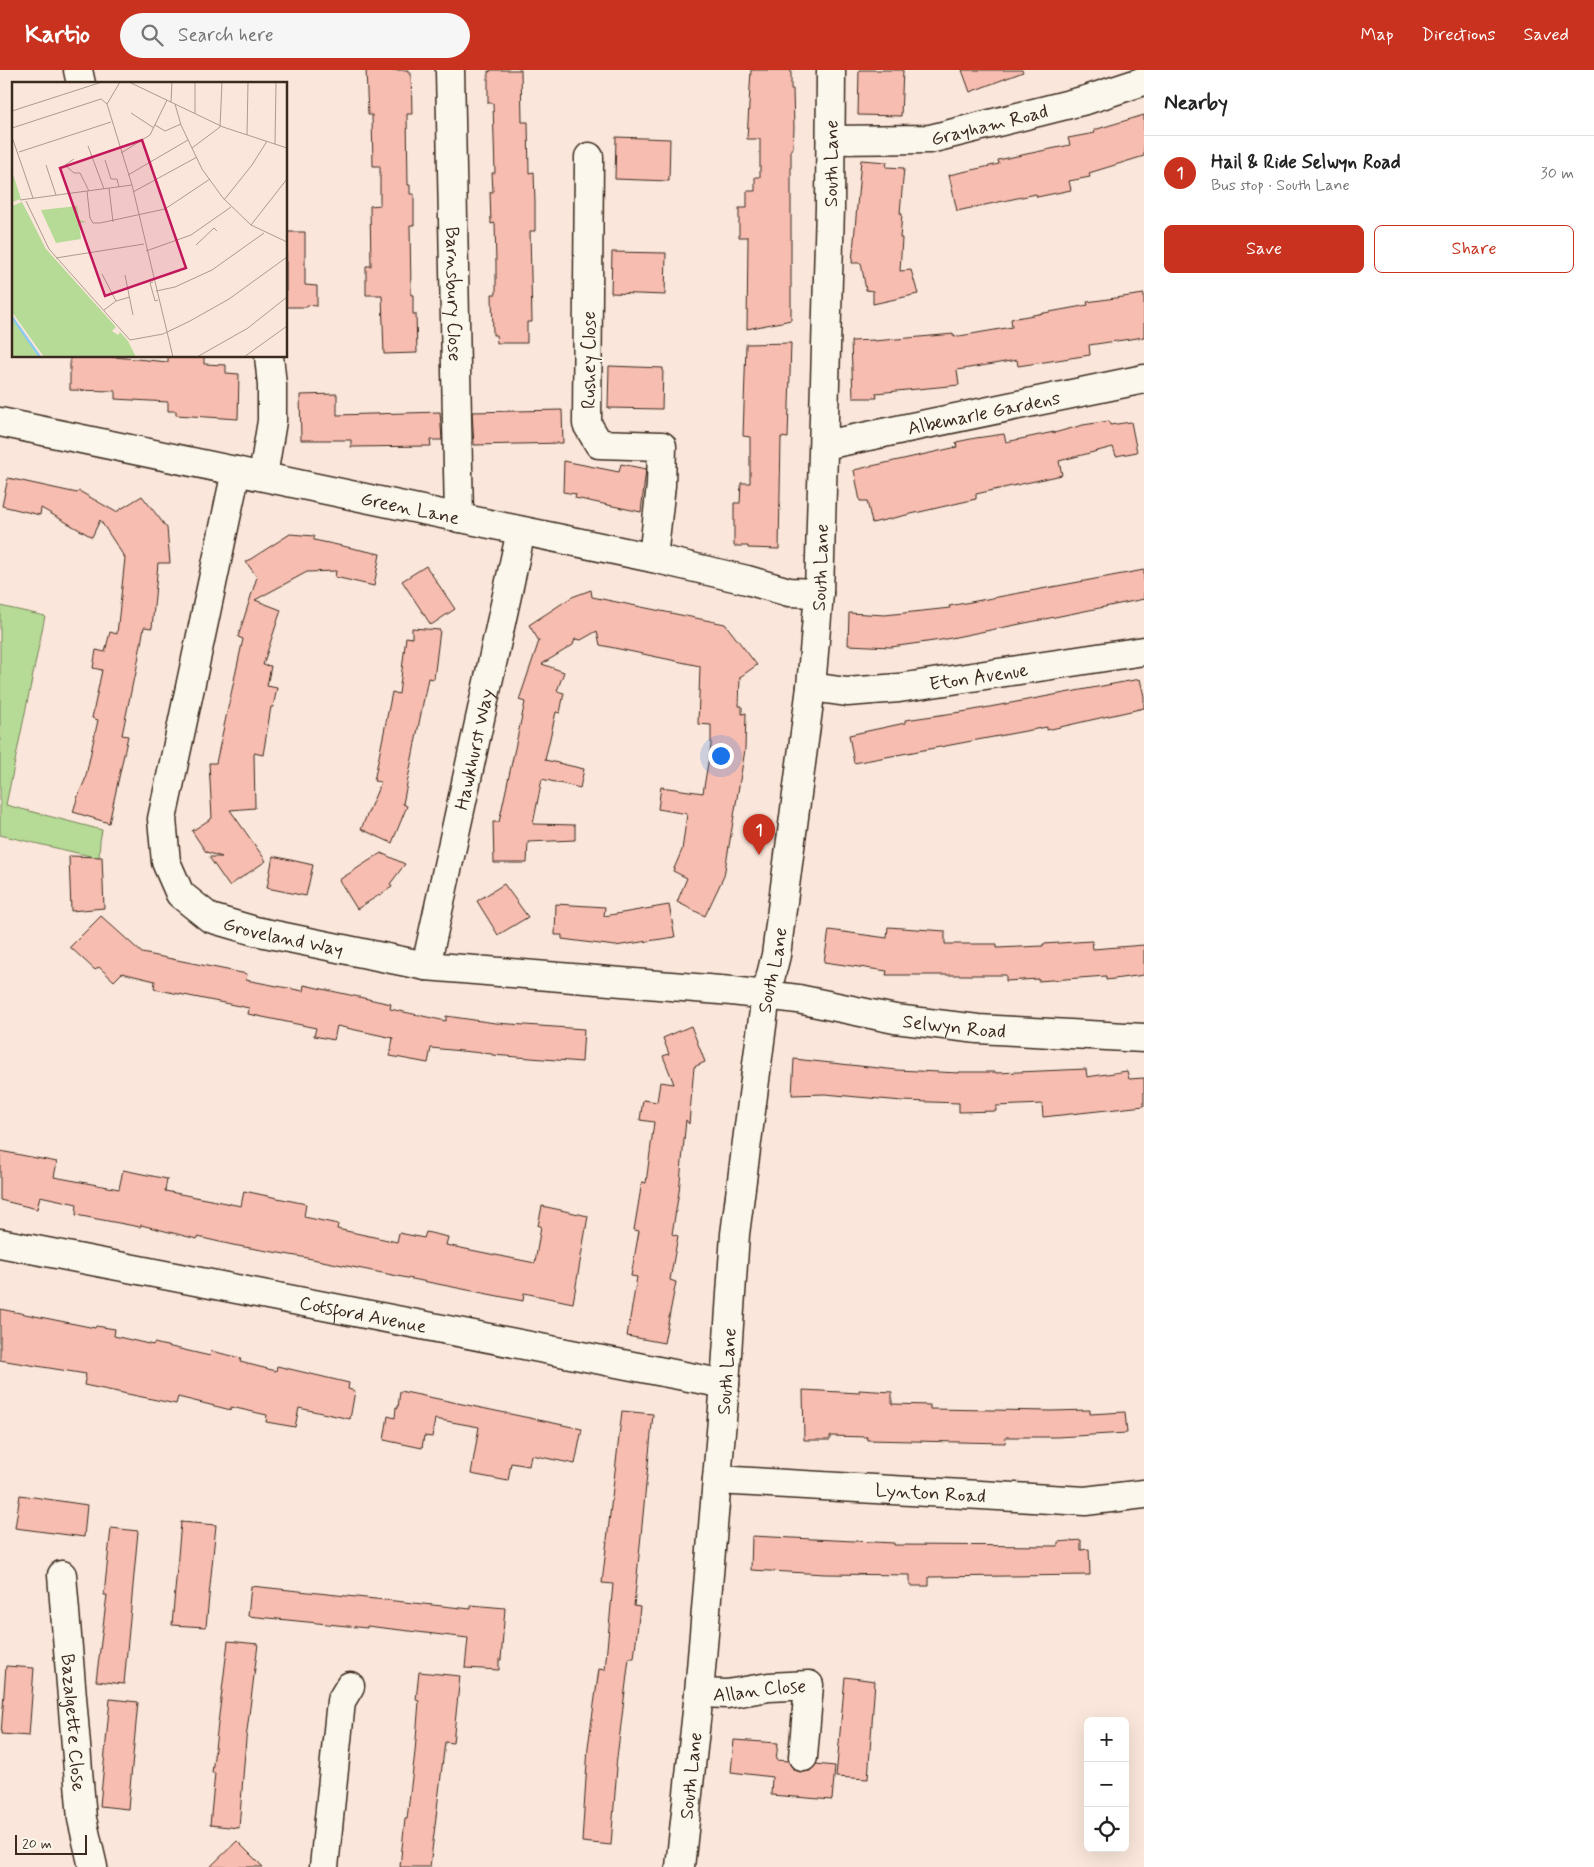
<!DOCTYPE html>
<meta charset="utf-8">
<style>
body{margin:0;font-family:Mynerve,sans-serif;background:#f6f6f6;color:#222}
.controls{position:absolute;right:15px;bottom:15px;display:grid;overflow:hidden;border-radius:8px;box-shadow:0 5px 20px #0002}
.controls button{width:45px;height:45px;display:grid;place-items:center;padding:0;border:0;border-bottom:1px solid #e0e0e0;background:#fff;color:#222;font:25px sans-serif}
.scale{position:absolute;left:15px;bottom:12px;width:72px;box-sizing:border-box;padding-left:5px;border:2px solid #3b2a1e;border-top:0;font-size:14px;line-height:18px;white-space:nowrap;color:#3b2a1e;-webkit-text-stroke:4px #fbf7ec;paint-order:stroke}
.you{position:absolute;left:720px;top:685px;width:18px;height:18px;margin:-12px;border:4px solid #fff;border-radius:50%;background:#1a73e8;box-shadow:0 0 0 8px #1a73e833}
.badge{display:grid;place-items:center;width:32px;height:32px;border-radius:50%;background:#c8321e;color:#fff;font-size:16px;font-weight:700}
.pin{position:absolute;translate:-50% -41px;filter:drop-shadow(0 1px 2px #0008)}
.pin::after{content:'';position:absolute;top:26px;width:18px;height:15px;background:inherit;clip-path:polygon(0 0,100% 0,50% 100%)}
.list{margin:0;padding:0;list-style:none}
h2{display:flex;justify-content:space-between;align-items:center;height:65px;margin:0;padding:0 20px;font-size:21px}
h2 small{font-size:16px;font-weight:400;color:#767676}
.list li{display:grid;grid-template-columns:32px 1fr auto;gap:15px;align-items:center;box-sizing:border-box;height:75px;padding:0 20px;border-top:1px solid #e0e0e0}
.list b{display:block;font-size:19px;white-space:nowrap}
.list p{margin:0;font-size:16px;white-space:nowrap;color:#767676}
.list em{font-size:16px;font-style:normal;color:#767676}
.actions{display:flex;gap:10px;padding:15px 20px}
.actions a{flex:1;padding:11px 0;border:1px solid #c8321e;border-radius:8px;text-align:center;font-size:18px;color:#c8321e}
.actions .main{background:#c8321e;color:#fff}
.icon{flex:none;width:28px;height:28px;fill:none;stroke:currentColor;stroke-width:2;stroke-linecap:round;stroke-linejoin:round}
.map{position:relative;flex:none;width:1144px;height:1797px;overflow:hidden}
header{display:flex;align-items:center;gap:30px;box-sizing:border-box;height:70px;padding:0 25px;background:#c8321e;color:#fff}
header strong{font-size:24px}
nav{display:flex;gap:28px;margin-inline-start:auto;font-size:18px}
.search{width:350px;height:45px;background:#f6f6f6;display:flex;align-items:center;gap:12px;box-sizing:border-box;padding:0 18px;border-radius:28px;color:#767676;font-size:19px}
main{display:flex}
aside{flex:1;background:#fff}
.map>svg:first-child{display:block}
</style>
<header>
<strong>Kartio</strong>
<div class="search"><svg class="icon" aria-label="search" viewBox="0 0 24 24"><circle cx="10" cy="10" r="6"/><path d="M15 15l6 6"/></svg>Search here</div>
<nav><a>Map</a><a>Directions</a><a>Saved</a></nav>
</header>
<main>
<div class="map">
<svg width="1144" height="1797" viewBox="0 0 1144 1797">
<rect width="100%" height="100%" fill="#fae6da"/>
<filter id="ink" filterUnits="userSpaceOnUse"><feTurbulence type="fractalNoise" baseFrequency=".02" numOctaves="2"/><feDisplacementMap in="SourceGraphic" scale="10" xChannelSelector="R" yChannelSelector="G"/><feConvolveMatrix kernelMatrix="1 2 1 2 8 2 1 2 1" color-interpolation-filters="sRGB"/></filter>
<g filter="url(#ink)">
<!-- garden -->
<path fill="#b6db96" stroke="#78825a" d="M 0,536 L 45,546 L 6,735 L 102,760 L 100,771 L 99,788 L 0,765 Z"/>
<!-- building -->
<g fill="#f7bdb0" stroke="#3b2a1e">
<path d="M 366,0 L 408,0 L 408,3 L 411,3 L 412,44 L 407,44 L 408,115 L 410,115 L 410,124 L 414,124 L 414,155 L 410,155 L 411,225 L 413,225 L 413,244 L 416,244 L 417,283 L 384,284 L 382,225 L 366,225 L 366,196 L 371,196 L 370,136 L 380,135 L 380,96 L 373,96 L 372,45 L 368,45 Z"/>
<path d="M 490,0 L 521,0 L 522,52 L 528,52 L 529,103 L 534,102 L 535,132 L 535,161 L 530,161 L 532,252 L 527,252 L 527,273 L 497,273 L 496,265 L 493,265 L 492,224 L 496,224 L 496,193 L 495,153 L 491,154 L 490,122 L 493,122 L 492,103 L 495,103 L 493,33 L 488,33 L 488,1 L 490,2 Z"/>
<path d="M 751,0 L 791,0 L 791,19 L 793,19 L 794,58 L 793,78 L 791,79 L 791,250 L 747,259 L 748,167 L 739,167 L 739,138 L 747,138 L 747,121 L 755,121 L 755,107 L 760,107 L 760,69 L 747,69 Z"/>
<path d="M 859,0 L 903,0 L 901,46 L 858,45 Z"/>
<path d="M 962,0 L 1022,0 L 1023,2 L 970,22 Z"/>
<path d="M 1144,45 L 1144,86 L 1089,103 L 1090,107 L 1069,111 L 1071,120 L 1037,127 L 1036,124 L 957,141 L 949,105 L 999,94 L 998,90 L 1070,75 L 1068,68 L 1095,63 L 1094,60 Z"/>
<path d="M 616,67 L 670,69 L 669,111 L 615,109 Z"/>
<path d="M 861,90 L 887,92 L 886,97 L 904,98 L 900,143 L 902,144 L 900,168 L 902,168 L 900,201 L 911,200 L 918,224 L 873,234 L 873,221 L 866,220 L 861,193 L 852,193 Z"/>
<path d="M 286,162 L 305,162 L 305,215 L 317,216 L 317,236 L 307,235 L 307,237 L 286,237 Z"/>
<path d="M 612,182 L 666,183 L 665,225 L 611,223 Z"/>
<path d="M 1144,224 L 1144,267 L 1089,275 L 1090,285 L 1018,296 L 1017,290 L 957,300 L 959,315 L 876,323 L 877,328 L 853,328 L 851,271 L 874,270 L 874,271 L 954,264 L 954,267 L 1012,257 L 1011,249 L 1088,235 L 1087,232 Z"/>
<path d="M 791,273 L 788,368 L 781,367 L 779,479 L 748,478 L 748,476 L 734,476 L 734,433 L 740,433 L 741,413 L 750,413 L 750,367 L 743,366 L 746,274 Z"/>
<path d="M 70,286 L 104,286 L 168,292 L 168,286 L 204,286 L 204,294 L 226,295 L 226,303 L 239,304 L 238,349 L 176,345 L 176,341 L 168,341 L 168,332 L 115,329 L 115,321 L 70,320 Z"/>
<path d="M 609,296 L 663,298 L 662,339 L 608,338 Z"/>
<path d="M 337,324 L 337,345 L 440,342 L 442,370 L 430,370 L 431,376 L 351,377 L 351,370 L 301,370 L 300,325 Z"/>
<path d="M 562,340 L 563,373 L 474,375 L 472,342 Z"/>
<path d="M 1109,351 L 1110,355 L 1131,352 L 1137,382 L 1116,386 L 1113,377 L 1059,391 L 1062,405 L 976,424 L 976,429 L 872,453 L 867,431 L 860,431 L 854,400 L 957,377 L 956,372 L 976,368 L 1004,364 L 1006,372 L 1054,362 L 1054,363 L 1083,355 Z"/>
<path d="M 564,391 L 619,402 L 621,394 L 646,399 L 641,442 L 575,428 L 576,424 L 563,422 Z"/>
<path d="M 8,408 L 77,423 L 79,421 L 116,442 L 142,426 L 167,458 L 170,493 L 158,493 L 152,558 L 144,557 L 135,608 L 134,607 L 122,665 L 128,666 L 109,753 L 73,742 L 78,726 L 85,710 L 98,650 L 92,648 L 102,600 L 93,598 L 96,580 L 105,582 L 110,562 L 117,564 L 125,488 L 100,450 L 92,467 L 41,438 L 40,445 L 2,436 Z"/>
<path d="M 290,464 L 314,466 L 314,470 L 380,484 L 374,516 L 335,507 L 336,501 L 307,502 L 255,530 L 281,540 L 263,595 L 271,596 L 267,616 L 277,618 L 273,637 L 271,637 L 263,685 L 254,683 L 255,738 L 230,740 L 266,791 L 229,816 L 209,787 L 222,787 L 206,782 L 192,761 L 212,748 L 209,693 L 216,693 L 243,569 L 238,567 L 257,507 L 246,492 Z"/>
<path d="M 426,496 L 455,539 L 431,555 L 402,511 Z"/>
<path d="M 1144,500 L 1144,529 L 941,570 L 891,577 L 848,575 L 849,543 L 885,545 L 950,538 L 949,536 Z"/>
<path d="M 591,520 L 592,527 L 725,554 L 757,595 L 740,607 L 739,636 L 742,636 L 742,644 L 746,643 L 745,680 L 724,806 L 705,846 L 677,832 L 687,808 L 673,801 L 682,780 L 687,744 L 658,739 L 661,717 L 703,723 L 711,675 L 711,655 L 698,654 L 700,596 L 600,575 L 597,561 L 581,570 L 575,569 L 573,575 L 542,594 L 564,602 L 557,621 L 564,623 L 560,643 L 556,642 L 545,690 L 584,699 L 580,718 L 542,709 L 533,754 L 575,755 L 575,770 L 528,772 L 527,793 L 494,793 L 493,752 L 499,752 L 525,632 L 519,630 L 539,571 L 529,555 L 572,527 Z"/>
<path d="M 412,558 L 440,560 L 434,609 L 428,608 L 403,734 L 407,736 L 392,773 L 361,759 L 381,712 L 374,711 L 384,662 L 392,622 L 399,624 L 406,567 L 412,568 Z"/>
<path d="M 1140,609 L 1144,626 L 1144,638 L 1047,660 L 1047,657 L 854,693 L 849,665 L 905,653 L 905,650 L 968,641 Z"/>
<path d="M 381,783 L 405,794 L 390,814 L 392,817 L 357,839 L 339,810 Z"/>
<path d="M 69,786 L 102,787 L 104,838 L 71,841 Z"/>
<path d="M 273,786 L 313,795 L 306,826 L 267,818 Z"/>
<path d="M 504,814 L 528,847 L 498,865 L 477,831 Z"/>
<path d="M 556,834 L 605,837 L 604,846 L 669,835 L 675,867 L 615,876 L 562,869 L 562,865 L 555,865 Z"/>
<path d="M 101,846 L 142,883 L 247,904 L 246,910 L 303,921 L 304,915 L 391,934 L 390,939 L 446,951 L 446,946 L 495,953 L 584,959 L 582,992 L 492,985 L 492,984 L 431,978 L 428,993 L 390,986 L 393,968 L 337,956 L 334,970 L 314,966 L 316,958 L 248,944 L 249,938 L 154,919 L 155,911 L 122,903 L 114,911 L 99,897 L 95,900 L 70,877 Z"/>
<path d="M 888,857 L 945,861 L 945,874 L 997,874 L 997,878 L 1043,876 L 1043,874 L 1092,871 L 1093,879 L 1144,875 L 1144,905 L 1106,910 L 1106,906 L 1038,911 L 1038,909 L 1006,911 L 1006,905 L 886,905 L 887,901 L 824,892 L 829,860 L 887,868 Z"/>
<path d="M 691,956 L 705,992 L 694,997 L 689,1054 L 686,1050 L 679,1122 L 672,1164 L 678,1166 L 670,1210 L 676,1212 L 664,1273 L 627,1266 L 637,1207 L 631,1206 L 639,1161 L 634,1160 L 642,1112 L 646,1113 L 654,1052 L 640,1050 L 643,1030 L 657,1032 L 660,1012 L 674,1014 L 663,986 L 669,984 L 663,968 Z"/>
<path d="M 794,989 L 897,1000 L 959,1003 L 959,1002 L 996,1002 L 996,1003 L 1086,999 L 1087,1007 L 1127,1001 L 1129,1009 L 1144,1008 L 1144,1036 L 1043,1047 L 1042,1034 L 996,1036 L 996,1041 L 959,1042 L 959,1033 L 902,1031 L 825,1024 L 792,1025 Z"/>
<path d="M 0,1081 L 57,1092 L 54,1107 L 119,1119 L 123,1100 L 167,1109 L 165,1121 L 241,1136 L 244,1121 L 306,1134 L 304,1147 L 338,1154 L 337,1159 L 397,1172 L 399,1163 L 424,1168 L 426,1162 L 448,1167 L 446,1175 L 535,1193 L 541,1156 L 538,1156 L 542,1136 L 588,1146 L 573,1233 L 524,1223 L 523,1231 L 302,1187 L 233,1175 L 198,1167 L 197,1169 L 141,1155 L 140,1157 L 76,1145 L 77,1134 L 40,1126 L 37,1139 L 0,1130 Z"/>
<path d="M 0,1239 L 95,1258 L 96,1256 L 115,1259 L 114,1266 L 153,1275 L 154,1273 L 210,1286 L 211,1281 L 241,1288 L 240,1292 L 276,1301 L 277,1296 L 349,1313 L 348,1319 L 355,1321 L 350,1349 L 299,1338 L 295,1357 L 266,1352 L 267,1345 L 231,1337 L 231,1340 L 178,1327 L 176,1334 L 84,1315 L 86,1304 L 0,1290 Z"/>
<path d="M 803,1320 L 859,1323 L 859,1320 L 892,1322 L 892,1334 L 930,1335 L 930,1339 L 1051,1341 L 1090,1340 L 1090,1344 L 1125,1342 L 1127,1363 L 1057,1367 L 1006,1367 L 1005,1373 L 868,1370 L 867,1367 L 830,1366 L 830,1370 L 804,1370 Z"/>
<path d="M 400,1321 L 582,1359 L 575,1394 L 531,1385 L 529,1396 L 511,1393 L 508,1411 L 471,1404 L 479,1357 L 435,1349 L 432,1367 L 424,1366 L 422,1378 L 384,1370 L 388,1346 L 395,1348 L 396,1337 L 398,1338 Z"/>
<path d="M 622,1341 L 653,1344 L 634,1536 L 640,1537 L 634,1588 L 629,1588 L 616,1696 L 617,1697 L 611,1775 L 582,1772 L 588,1677 L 599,1599 L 605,1600 L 613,1514 L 602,1513 Z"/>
<path d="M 20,1425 L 87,1435 L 84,1467 L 15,1458 Z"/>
<path d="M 181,1452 L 216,1455 L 206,1557 L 172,1555 Z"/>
<path d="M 111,1458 L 138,1461 L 124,1614 L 96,1611 L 107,1525 L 104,1525 Z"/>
<path d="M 752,1466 L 894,1473 L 894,1475 L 1058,1476 L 1058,1472 L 1081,1470 L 1081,1480 L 1089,1479 L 1090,1505 L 929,1507 L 929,1516 L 910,1516 L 910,1505 L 825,1504 L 751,1500 Z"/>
<path d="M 251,1516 L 471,1539 L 471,1535 L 505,1538 L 501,1590 L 499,1590 L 499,1600 L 465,1598 L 468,1568 L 367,1556 L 367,1558 L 248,1546 Z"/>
<path d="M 228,1571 L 258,1574 L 246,1669 L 239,1758 L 210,1755 L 215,1703 L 212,1703 Z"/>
<path d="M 6,1596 L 34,1598 L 29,1666 L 1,1664 Z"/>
<path d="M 419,1602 L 460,1606 L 453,1673 L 445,1672 L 430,1797 L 400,1797 L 405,1749 L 407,1749 L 415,1682 L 419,1631 L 416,1630 Z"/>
<path d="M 845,1607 L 875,1611 L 868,1709 L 836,1707 Z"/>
<path d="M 110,1629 L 138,1632 L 128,1739 L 100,1736 Z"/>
<path d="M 734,1670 L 778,1673 L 776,1690 L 788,1691 L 794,1700 L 801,1702 L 810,1701 L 816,1694 L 835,1696 L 832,1730 L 771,1725 L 772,1707 L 731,1702 Z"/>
<path d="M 237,1771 L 263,1797 L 210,1797 Z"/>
</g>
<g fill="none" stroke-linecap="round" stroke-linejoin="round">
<!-- minor casing -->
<g stroke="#3b2a1e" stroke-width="31">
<g id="minor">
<path d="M 78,0 L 81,14"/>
<path id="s1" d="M 450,0 L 459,448"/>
<path id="s2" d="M 831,70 L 930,69 L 1086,30 L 1144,11"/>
<path d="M 589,87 L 587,354 L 599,374 L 662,376 L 661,415 L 653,488"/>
<path id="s3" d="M 0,352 L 653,488 L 747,510 L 789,522 L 819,523"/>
<path id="s4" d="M 825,375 L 1144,309"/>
<path id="s5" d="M 236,401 L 162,749 L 166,792 L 180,824 L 210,848 L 255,861 L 426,896 L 732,921 L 798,929 L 895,949 L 978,959 L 1144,968"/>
<path d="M 263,406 L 272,351 L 272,315 L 269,286"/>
<path id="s6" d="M 811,617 L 847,622 L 899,618 L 1144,581"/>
<path id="s7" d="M 426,896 L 521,461"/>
<path id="s8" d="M 0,1173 L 725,1314"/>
<path id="s9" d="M 717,1410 L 1085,1431 L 1144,1424"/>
<path id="s10" d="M 62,1505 L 82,1749 L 93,1797"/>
<path id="s11" d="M 699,1623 L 727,1624 L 769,1617 L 809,1615 L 803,1687"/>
<path d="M 324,1797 L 341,1631 L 350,1616"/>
<path id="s12" d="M 680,1797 L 699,1623 L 725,1314 L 735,1164 L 766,925 L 776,885 L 811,617 L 819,523 L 830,137 L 831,0"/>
</g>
</g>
<!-- minor -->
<use href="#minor" stroke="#fbf7ec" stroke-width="28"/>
</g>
</g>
<g text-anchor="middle" stroke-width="4" stroke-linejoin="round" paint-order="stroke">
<!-- street labels -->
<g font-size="19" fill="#3b2a1e" stroke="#fbf7ec">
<text dy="7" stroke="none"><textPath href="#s2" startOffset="160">Grayham Road</textPath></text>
<text dy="7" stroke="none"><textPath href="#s12" startOffset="1712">South Lane</textPath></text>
<text dy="7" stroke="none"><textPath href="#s1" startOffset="224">Barnsbury Close</textPath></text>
<text transform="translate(588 290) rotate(-90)" y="7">Rushey Close</text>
<text dy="7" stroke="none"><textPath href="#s4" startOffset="162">Albemarle Gardens</textPath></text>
<text dy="7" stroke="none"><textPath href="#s3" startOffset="419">Green Lane</textPath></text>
<text dy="7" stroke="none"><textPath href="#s12" startOffset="1308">South Lane</textPath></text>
<text dy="7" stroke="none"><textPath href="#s6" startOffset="169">Eton Avenue</textPath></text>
<text dy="7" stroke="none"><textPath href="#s7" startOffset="222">Hawkhurst Way</textPath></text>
<text dy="7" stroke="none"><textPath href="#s5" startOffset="548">Groveland Way</textPath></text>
<text dy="7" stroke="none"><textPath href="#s12" startOffset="902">South Lane</textPath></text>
<text dy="7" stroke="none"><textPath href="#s5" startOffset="1226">Selwyn Road</textPath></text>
<text dy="7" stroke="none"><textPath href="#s8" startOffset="370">Cotsford Avenue</textPath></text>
<text dy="7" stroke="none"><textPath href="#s12" startOffset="498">South Lane</textPath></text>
<text dy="7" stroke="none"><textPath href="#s9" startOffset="214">Lynton Road</textPath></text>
<text dy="7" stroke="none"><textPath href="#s11" startOffset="61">Allan Close</textPath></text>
<text dy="7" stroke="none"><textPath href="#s10" startOffset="148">Bazalgette Close</textPath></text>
<text dy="7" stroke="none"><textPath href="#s12" startOffset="92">South Lane</textPath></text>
</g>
</g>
<!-- overview -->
<g transform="translate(12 12)">
<rect width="275" height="275" fill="#fae6da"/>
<path d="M 0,89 L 9,117 L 0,120 ZM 0,235 L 14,255 L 27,275 L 0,275 Z" fill="#b6db96"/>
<path d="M 10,120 L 34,167 L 104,245 L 100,249 L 106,253 L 108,250 L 116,259 L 124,275 L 32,275 L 0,230 L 0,124 ZM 65,124 L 67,138 L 75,140 L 67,141 L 69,157 L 44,161 L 29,128 Z" fill="#b6db96"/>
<path fill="none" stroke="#8fcaef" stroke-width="2.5" d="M 0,235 L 28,275"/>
<path fill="none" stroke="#ae9b8f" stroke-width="1" d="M 117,0 L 211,45 L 275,66M 159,20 L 160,0M 95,22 L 120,103 L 161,275M 95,22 L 108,0M 163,22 L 169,43 L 190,87 L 211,116 L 239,143 L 275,160M 0,29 L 90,0M 119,31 L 142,46M 183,31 L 183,0M 143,43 L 153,49 L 169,42M 0,46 L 89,17 L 95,22M 235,53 L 236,0M 0,55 L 21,116M 263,62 L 264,0M 76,64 L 92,107M 180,66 L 208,45 L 210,0M 7,70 L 99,40M 109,71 L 138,53 L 155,18M 62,77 L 53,83 L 62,91 L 68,91 L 77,109M 93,78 L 99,97 L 105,97 L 107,105M 34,83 L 44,113M 116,93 L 176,58M 97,106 L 101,140M 75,109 L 78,136 L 81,141 L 88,141 L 153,127 L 198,97M 121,110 L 185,75M 8,118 L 120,103M 212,118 L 240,83 L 255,59M 14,119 L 37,167 L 118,258 L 151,252 L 178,239 L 217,217 L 275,175M 239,143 L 275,97M 184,163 L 202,146 L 205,149M 134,169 L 179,153 L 219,125M 44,176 L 132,162M 90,192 L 104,219M 113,193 L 121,233M 141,200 L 138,201 L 142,215 L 143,219 L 146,218M 144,209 L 163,205 L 200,188 L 252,151M 92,228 L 104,219 L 118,215M 185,275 L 236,246 L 275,215M 232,275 L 275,244"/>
<path fill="#c2185b" fill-opacity="0.15" stroke="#c2185b" stroke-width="2.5" d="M 130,58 L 174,186 L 93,214 L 48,86 Z"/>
<rect width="275" height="275" fill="none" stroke="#3b2a1e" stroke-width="2.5"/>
</g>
</svg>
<div class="controls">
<button>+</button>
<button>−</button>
<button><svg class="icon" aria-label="locate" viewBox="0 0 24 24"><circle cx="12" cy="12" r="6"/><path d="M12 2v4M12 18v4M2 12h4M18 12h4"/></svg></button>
</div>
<div class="scale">20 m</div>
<div class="you"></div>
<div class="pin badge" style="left:759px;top:785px">1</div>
</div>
<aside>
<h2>Nearby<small></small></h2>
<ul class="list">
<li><span class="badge">1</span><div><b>Hail &amp; Ride Selwyn Road</b><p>Bus stop · South Lane</p></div><em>30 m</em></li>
</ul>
<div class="actions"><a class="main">Save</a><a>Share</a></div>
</aside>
</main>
